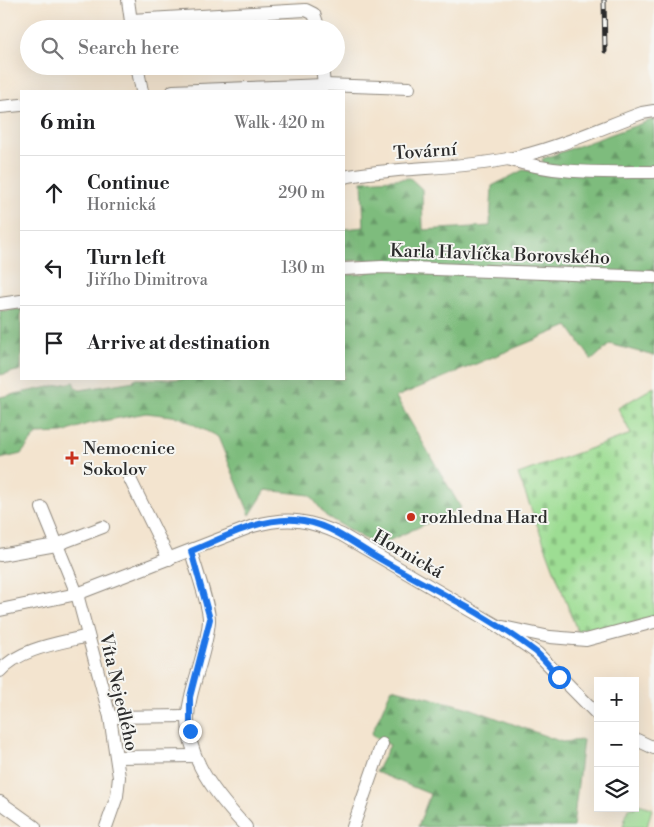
<!DOCTYPE html>
<meta charset="utf-8">
<style>
body{margin:0;font-family:"Libre Bodoni",serif;background:#f6f6f6;color:#202124}
.controls{position:absolute;right:15px;bottom:15px;display:grid;overflow:hidden;border-radius:0px;box-shadow:0 5px 20px #0002}
.controls button{width:45px;height:45px;display:grid;place-items:center;padding:0;border:0;border-bottom:1px solid #e0e0e0;background:#fff;color:#202124;font:25px sans-serif}
.stop{position:absolute;width:15px;height:15px;margin:-11px;border:4px solid #1a73e8;border-radius:50%;background:#fff}
.stop.end{background:#1a73e8;border-color:#fff;box-shadow:0 1px 5px #0008}
.list{margin:0;padding:0;list-style:none}
h2{display:flex;justify-content:space-between;align-items:center;height:65px;margin:0;padding:0 20px;font-size:21px}
h2 small{font-size:16px;font-weight:400;color:#757577}
.list li{display:grid;grid-template-columns:32px 1fr auto;gap:15px;align-items:center;box-sizing:border-box;height:75px;padding:0 20px;border-top:1px solid #e0e0e0}
.list b{display:block;font-size:19px;white-space:nowrap}
.list p{margin:0;font-size:16px;white-space:nowrap;color:#757577}
.list em{font-size:16px;font-style:normal;color:#757577}
.icon{flex:none;width:28px;height:28px;fill:none;stroke:currentColor;stroke-width:2;stroke-linecap:round;stroke-linejoin:round}
.map{position:relative;flex:none;width:654px;height:827px;overflow:hidden}
.search{position:absolute;background:#fff;box-shadow:0 5px 20px #0002;left:20px;top:20px;width:325px;height:55px;display:flex;align-items:center;gap:12px;box-sizing:border-box;padding:0 18px;border-radius:28px;color:#757577;font-size:19px}
.panel{position:absolute;background:#fff;box-shadow:0 5px 20px #0002;left:20px;top:90px;width:325px;height:290px;border-radius:0px}
.map>svg:first-child{display:block}
</style>
<div class="map">
<svg width="654" height="827" viewBox="0 0 654 827">
<defs>
<pattern id="forest-firs" width="22" height="20" patternUnits="userSpaceOnUse" patternTransform="scale(1.25)"><rect width="22" height="20" fill="#7ebc7d"/><path d="M5 1l3.5 6h-7zM16 11l3.5 6h-7z" fill="#679967"/></pattern>
<pattern id="cemetery-stones" width="16" height="16" patternUnits="userSpaceOnUse" patternTransform="scale(1.25)"><rect width="16" height="16" fill="#9ddd93"/><path d="M2 7V4a2 2 0 0 1 4 0v3zM10 15v-3a2 2 0 0 1 4 0v3z" fill="#87be7f"/></pattern>
</defs>
<rect width="100%" height="100%" fill="#f6f6f2"/>
<filter id="ink" filterUnits="userSpaceOnUse"><feTurbulence type="fractalNoise" baseFrequency=".02" numOctaves="2"/><feDisplacementMap in="SourceGraphic" scale="10" xChannelSelector="R" yChannelSelector="G"/><feConvolveMatrix kernelMatrix="1 2 1 2 8 2 1 2 1" color-interpolation-filters="sRGB"/></filter>
<filter id="wash" filterUnits="userSpaceOnUse"><feTurbulence type="fractalNoise" baseFrequency=".0096" numOctaves="4" result="noise"/><feDisplacementMap in="SourceGraphic" scale="20" xChannelSelector="R" yChannelSelector="G"/><feGaussianBlur stdDeviation="1.12" result="paint"/><feColorMatrix in="noise" values="0 0 0 0 0 0 0 0 0 0 0 0 0 0 0 0 0 1.4 0 .05"/><feComposite in="paint" operator="in"/></filter>
<g filter="url(#wash)">
<rect width="100%" height="100%" fill="#f3e4cf"/>
<!-- grass -->
<path fill="#9ddd93" stroke="#64845f" d="M 635,803 L 652,808 L 647,827 L 623,827 L 628,808 L 635,808 Z"/>
<!-- forest -->
<g fill="url(#forest-firs)" stroke="#547454">
<path d="M 654,119 L 654,356 L 610,344 L 592,360 L 568,326 L 396,397 L 461,508 L 377,546 L 326,516 L 310,495 L 266,490 L 250,515 L 218,437 L 179,417 L 146,413 L 87,424 L 63,433 L 37,434 L 21,454 L 0,459 L 0,397 L 74,382 L 75,387 L 80,390 L 134,381 L 134,379 L 344,379 L 344,275 L 363,274 L 382,267 L 376,260 L 344,261 L 344,229 L 364,227 L 362,181 L 410,178 L 422,189 L 423,230 L 490,226 L 492,186 L 523,170 L 547,173 L 542,159 Z"/>
<path d="M 21,309 L 21,370 L 0,375 L 0,311 Z"/>
<path d="M 392,688 L 469,708 L 562,742 L 583,740 L 573,827 L 418,827 L 430,794 L 376,772 L 390,745 L 371,735 Z"/>
</g>
<!-- cemetery -->
<path fill="url(#cemetery-stones)" stroke="#64845f" d="M 654,387 L 654,617 L 579,636 L 518,474 L 631,434 L 618,408 Z"/>
</g>
<g filter="url(#ink)">
<g fill="none" stroke-linecap="round" stroke-linejoin="round">
<!-- minor casing -->
<g stroke="#8f887d" stroke-width="14">
<g id="minor">
<path d="M 128,0 L 132,29"/>
<path d="M 131,20 L 306,10 L 314,14 L 319,29"/>
<path d="M 137,66 L 142,91"/>
<path d="M 322,66 L 324,85"/>
<path d="M 173,91 L 324,85 L 409,88"/>
<path d="M 0,107 L 21,105"/>
<path d="M 508,159 C 559,175 601,172 654,172"/>
<path d="M 344,177 C 398,166 453,170 508,159 C 554,150 598,129 642,113 L 654,111"/>
<path d="M 344,269 L 382,267 L 654,277"/>
<path d="M 0,304 L 21,301"/>
<path d="M 128,475 L 169,559"/>
<path d="M 42,508 L 77,594 L 110,717 L 119,777 L 117,796 L 106,827"/>
<path d="M 191,551 C 195,567 210,607 209,621 C 207,646 197,671 191,696 C 177,748 213,792 246,827"/>
<path d="M 0,555 L 56,545 L 103,527"/>
<path d="M 0,610 L 77,594 L 253,526 C 288,516 310,520 342,535 L 496,625 L 537,653 L 598,715"/>
<path d="M 503,627 L 550,637 L 586,640 L 654,622"/>
<path d="M 0,671 C 20,648 60,643 88,636"/>
<path d="M 110,717 L 188,716"/>
<path d="M 635,739 L 654,748"/>
<path d="M 117,757 L 195,756"/>
<path d="M 0,802 L 35,827"/>
<path d="M 353,827 L 382,744"/>
</g>
</g>
<!-- minor -->
<use href="#minor" stroke="#fff" stroke-width="12"/>
<!-- rail casing -->
<g stroke="#2b2b2b" stroke-width="5">
<path id="rail" d="M 604,0 L 605,51"/>
</g>
<!-- rail -->
<use href="#rail" stroke="#f6f6f2" stroke-width="3" stroke-dasharray="9" stroke-linecap="butt"/>
</g>
</g>
<g fill="none" stroke-linecap="round" stroke-linejoin="round" filter="url(#ink)">
<!-- route -->
<path stroke="#1a73e8" stroke-width="6" d="M 190,731 L 190,697 L 210,619 L 191,551 C 223,538 259,518 295,520 C 326,522 348,540 373,555 C 427,587 486,613 536,652 C 544,659 552,669 559,677"/>
</g>
<!-- markers -->
<g fill="#c8321e" stroke="#f6f6f2" stroke-width="2">
<path d="M69.5 450.5h5v5h5v5h-5v5h-5v-5h-5v-5h5z"/>
<circle cx="411" cy="517" r="5"/>
</g>
<g text-anchor="middle" stroke-width="4" stroke-linejoin="round" paint-order="stroke">
<!-- street labels -->
<g font-size="18" fill="#2b2b2b" stroke="#f6f6f2">
<text transform="translate(425 151) rotate(-4)" y="6">Tovární</text>
<text transform="translate(500 254) rotate(2)" y="6">Karla Havlíčka Borovského</text>
<text transform="translate(408 554) rotate(30)" y="6">Hornická</text>
<text transform="translate(119 692) rotate(77)" y="6">Víta Nejedlého</text>
</g>
<!-- poi labels -->
<g font-size="18" fill="#2b2b2b" stroke="#f6f6f2" text-anchor="start">
<text x="83" y="454">Nemocnice<tspan x="83" dy="21">Sokolov</tspan></text>
<text x="421" y="523">rozhledna Hard</text>
</g>
</g>
</svg>
<div class="controls">
<button>+</button>
<button>−</button>
<button><svg class="icon" aria-label="layers" viewBox="0 0 24 24"><path d="M12 4l9 5-9 5-9-5zM3 14l9 5 9-5"/></svg></button>
</div>
<div class="stop" style="left:559px;top:677px"></div>
<div class="stop end" style="left:190px;top:731px"></div>
<div class="search"><svg class="icon" aria-label="search" viewBox="0 0 24 24"><circle cx="10" cy="10" r="6"/><path d="M15 15l6 6"/></svg>Search here</div>
<section class="panel">
<h2>6 min<small>Walk · 420 m</small></h2>
<ul class="list">
<li><svg class="icon" aria-label="ahead" viewBox="0 0 24 24"><path d="M12 20V5M6 11l6-6 6 6"/></svg><div><b>Continue</b><p>Hornická</p></div><em>290 m</em></li>
<li><svg class="icon" aria-label="left" viewBox="0 0 24 24"><path d="M17 20v-9H6M10 6l-5 5 5 5"/></svg><div><b>Turn left</b><p>Jiřího Dimitrova</p></div><em>130 m</em></li>
<li><svg class="icon" aria-label="arrive" viewBox="0 0 24 24"><path d="M6 21V4h12l-3 4 3 4H6"/></svg><div><b>Arrive at destination</b></div></li>
</ul>
</section>
</div>
